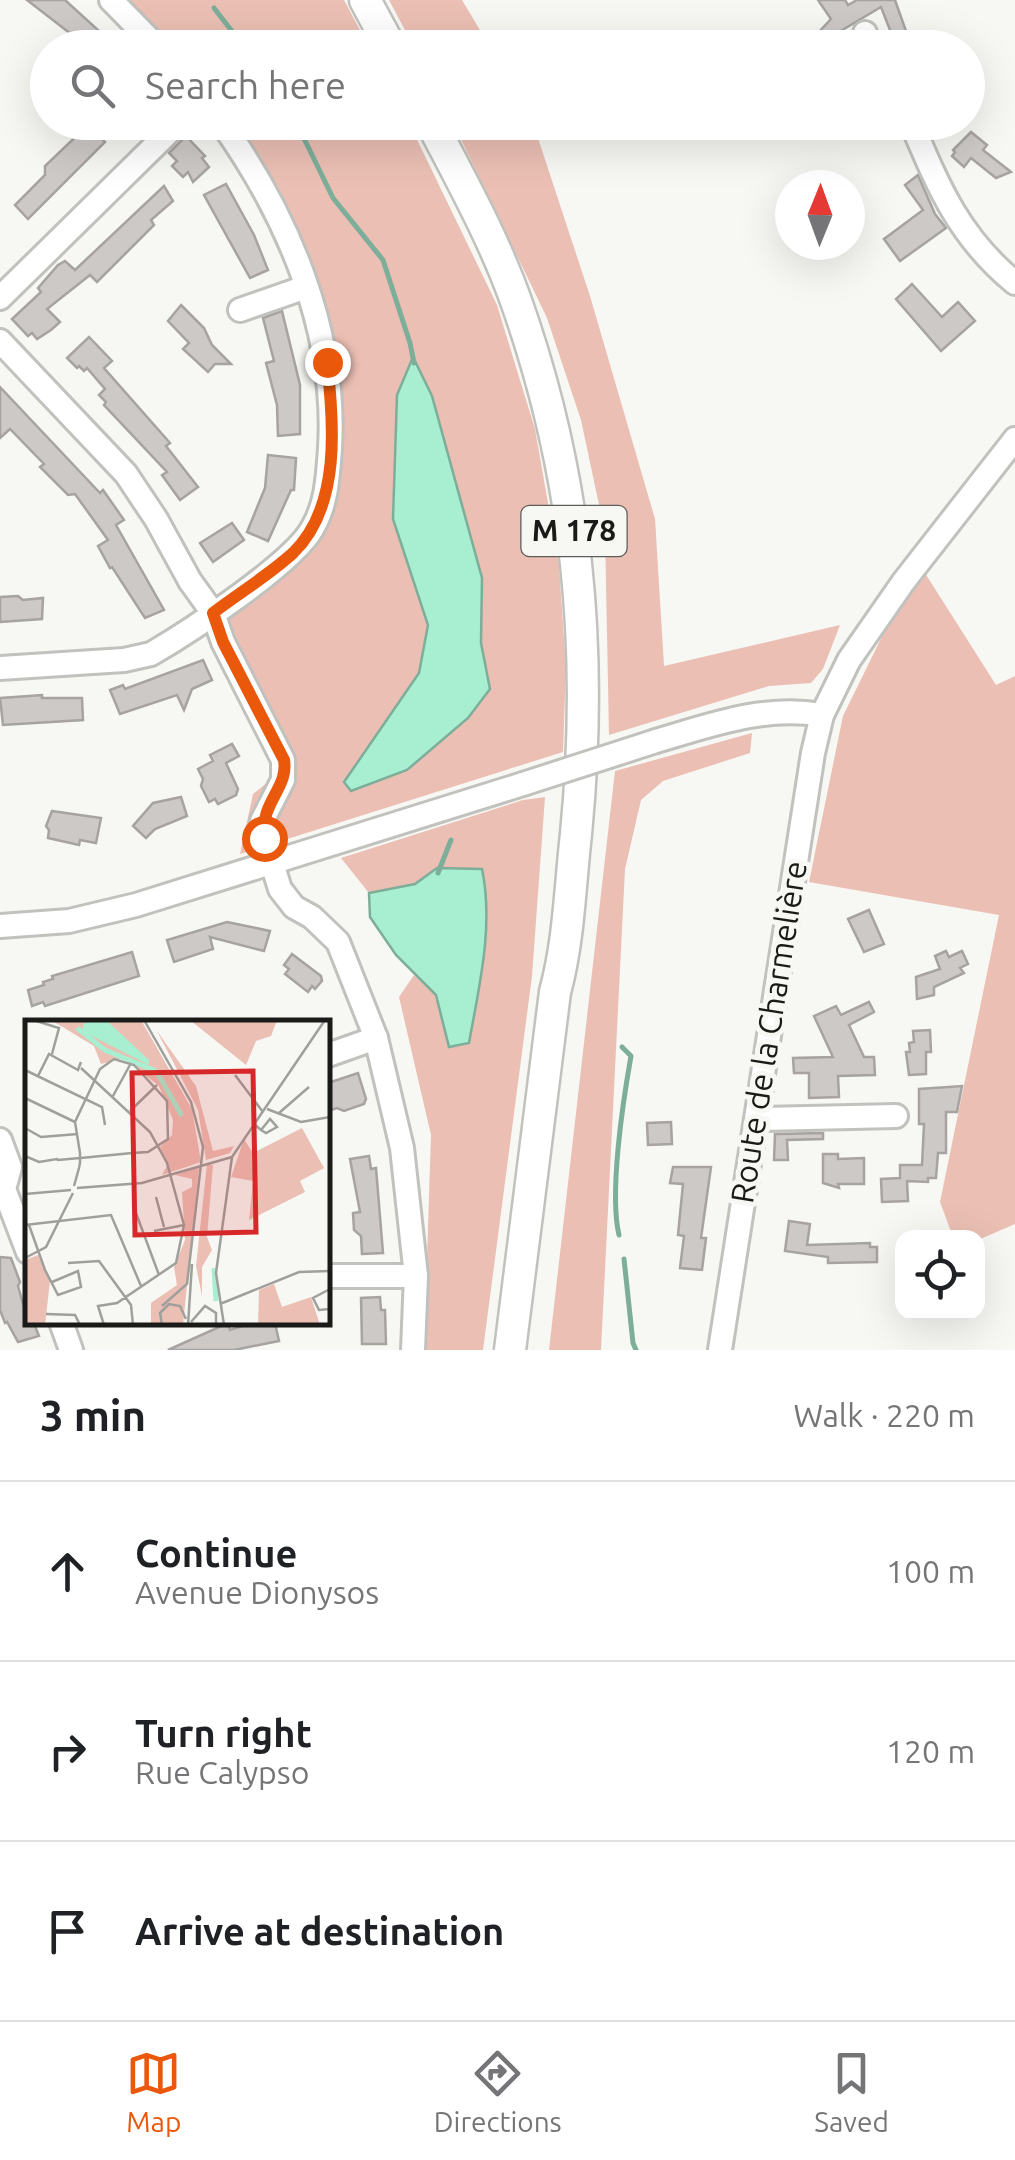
<!DOCTYPE html>
<meta charset="utf-8">
<style>
body{margin:0;font-family:Ubuntu,sans-serif;background:#f6f6f6;color:#202124}
.controls{position:absolute;right:30px;bottom:30px;display:grid;overflow:hidden;border-radius:20px;box-shadow:0 10px 40px #0002}
.controls button{width:90px;height:90px;display:grid;place-items:center;padding:0;border:0;border-bottom:2px solid #e0e0e0;background:#fff;color:#202124;font:50px sans-serif}
.compass{position:absolute;left:775px;top:170px;width:90px;height:90px;border-radius:50%;background:#fff;box-shadow:0 10px 40px #0002;rotate:1deg}
.stop{position:absolute;width:30px;height:30px;margin:-22px;border:8px solid #ea580c;border-radius:50%;background:#fff}
.stop.end{background:#ea580c;border-color:#fff;box-shadow:0 2px 10px #0008}
.list{margin:0;padding:0;list-style:none}
h2{display:flex;justify-content:space-between;align-items:center;height:130px;margin:0;padding:0 40px;font-size:42px}
h2 small{font-size:32px;font-weight:400;color:#757577}
.list li{display:grid;grid-template-columns:65px 1fr auto;gap:30px;align-items:center;box-sizing:border-box;height:180px;padding:0 40px;border-top:2px solid #e0e0e0}
.list b{display:block;font-size:38px;white-space:nowrap}
.list p{margin:0;font-size:32px;white-space:nowrap;color:#757577}
.list em{font-size:32px;font-style:normal;color:#757577}
.icon{flex:none;width:55px;height:55px;fill:none;stroke:currentColor;stroke-width:2;stroke-linecap:round;stroke-linejoin:round}
.map{position:relative;flex:none;width:1015px;height:1350px;overflow:hidden}
.search{position:absolute;background:#fff;box-shadow:0 10px 40px #0002;left:30px;right:30px;top:30px;height:110px;display:flex;align-items:center;gap:25px;box-sizing:border-box;padding:0 35px;border-radius:55px;color:#757577;font-size:38px}
.sheet{height:670px;background:#fff}
nav{display:flex;justify-content:space-around;align-items:center;box-sizing:border-box;height:140px;border-top:2px solid #e0e0e0;background:#fff;font-size:28px;color:#757577}
nav a{display:grid;justify-items:center;gap:5px}
nav .on{color:#ea580c}
.map>svg:first-child{display:block}
</style>
<div class="map">
<svg width="1015" height="1350" viewBox="0 0 1015 1350">
<rect width="100%" height="100%" fill="#f7f7f3"/>
<!-- green -->
<g fill="#ebbfb4">
<path d="M 126,0 L 344,0 L 369,47 L 170,47 L 146,16 Z"/>
<path d="M 389,0 L 462,0 L 490,47 L 414,47 Z"/>
<path d="M 227,123 L 409,123 L 497,305 L 535,429 L 559,566 L 566,668 L 563,752 L 240,854 L 253,794 L 287,767 L 225,620 L 281,573 L 323,524 L 339,398 L 313,277 Z"/>
<path d="M 453,123 L 533,123 L 590,296 L 655,519 L 664,666 L 840,625 L 823,669 L 811,683 L 769,686 L 609,735 L 605,533 L 581,420 L 547,318 Z"/>
<path d="M 923,570 L 996,685 L 1015,676 L 1015,1224 L 978,1240 L 953,1237 L 940,1202 L 999,915 L 809,882 L 843,716 L 896,608 Z"/>
<path d="M 752,733 L 750,753 L 663,781 L 641,800 L 625,869 L 601,1350 L 549,1350 L 615,771 Z"/>
<path d="M 545,797 L 532,976 L 483,1350 L 424,1350 L 431,1135 L 399,997 L 414,975 L 436,995 L 449,1046 L 469,1043 L 483,963 L 484,928 L 437,868 L 415,884 L 369,893 L 341,858 L 523,800 Z"/>
</g>
<!-- water -->
<g fill="#a8eed1" stroke="#7dae9a" stroke-width="2.5">
<path d="M 413,357 L 432,396 L 482,578 L 481,643 L 490,689 L 468,718 L 407,770 L 351,791 L 344,782 L 419,673 L 428,625 L 393,519 L 397,395 Z"/>
<path d="M 437,868 L 482,869 C 494,926 479,987 469,1043 L 449,1047 L 436,995 L 396,955 L 370,917 L 369,893 L 415,884 Z"/>
</g>
<g fill="none" stroke-linecap="round" stroke-linejoin="round">
<!-- stream -->
<g stroke="#7dae9a" stroke-width="5">
<path d="M 214,8 L 245,48"/>
<path d="M 296,122 L 333,198 L 383,260 L 410,343 L 414,363"/>
<path d="M 438,873 L 451,840"/>
<path d="M 619,1235 C 609,1193 623,1101 631,1056 L 622,1047"/>
<path d="M 624,1259 L 633,1343 L 636,1350"/>
</g>
</g>
<!-- building -->
<g fill="#ccc9c7" stroke="#a6a3a1" stroke-width="2.5">
<path d="M 27,0 L 65,0 L 109,40 L 102,48 L 89,48 Z"/>
<path d="M 818,0 L 845,0 L 848,5 L 857,0 L 895,0 L 912,48 L 897,48 L 881,7 L 812,48 L 804,48 L 831,19 Z"/>
<path d="M 88,125 L 105,142 L 28,219 L 15,205 L 45,175 L 45,166 Z"/>
<path d="M 971,132 L 987,145 L 983,150 L 1011,172 L 996,178 L 971,158 L 964,167 L 952,156 L 955,152 L 953,150 Z"/>
<path d="M 186,136 L 205,156 L 202,158 L 209,167 L 193,182 L 188,172 L 183,177 L 172,166 L 177,161 L 169,153 Z"/>
<path d="M 918,175 L 935,214 L 946,228 L 900,261 L 884,239 L 923,210 L 905,185 Z"/>
<path d="M 226,184 L 254,235 L 268,270 L 250,278 L 204,195 Z"/>
<path d="M 164,186 L 173,201 L 151,220 L 154,225 L 97,282 L 90,275 L 47,309 L 60,322 L 51,330 L 37,339 L 32,333 L 28,336 L 12,319 L 41,292 L 38,288 L 58,265 L 65,261 L 75,270 Z"/>
<path d="M 912,284 L 942,317 L 958,302 L 975,321 L 941,351 L 896,299 Z"/>
<path d="M 181,305 L 204,328 L 212,345 L 231,364 L 215,364 L 208,372 L 183,349 L 189,343 L 168,321 Z"/>
<path d="M 282,311 L 300,385 L 300,434 L 278,436 L 277,405 L 266,363 L 274,361 L 263,318 Z"/>
<path d="M 89,337 L 112,361 L 104,368 L 170,443 L 166,446 L 198,487 L 180,500 L 162,475 L 167,472 L 104,405 L 106,402 L 99,395 L 105,389 L 87,368 L 84,371 L 79,366 L 77,368 L 67,358 Z"/>
<path d="M 0,387 L 100,493 L 103,490 L 124,520 L 116,525 L 164,610 L 145,618 L 112,567 L 110,568 L 98,546 L 108,540 L 75,494 L 68,495 L 40,467 L 44,464 L 10,429 L 0,438 Z"/>
<path d="M 268,455 L 296,458 L 294,490 L 291,490 L 268,541 L 247,532 L 265,488 Z"/>
<path d="M 232,523 L 244,540 L 213,562 L 200,543 Z"/>
<path d="M 18,596 L 23,600 L 43,598 L 42,619 L 0,622 L 0,597 Z"/>
<path d="M 203,660 L 212,680 L 192,689 L 184,710 L 177,695 L 120,714 L 110,690 L 123,685 L 125,689 Z"/>
<path d="M 42,695 L 42,698 L 82,698 L 83,720 L 3,725 L 0,698 Z"/>
<path d="M 232,744 L 239,756 L 226,763 L 238,789 L 236,795 L 218,804 L 215,799 L 209,802 L 201,786 L 203,779 L 198,769 L 213,761 L 210,755 Z"/>
<path d="M 181,797 L 187,816 L 155,829 L 146,838 L 133,826 L 153,803 Z"/>
<path d="M 52,811 L 101,818 L 96,843 L 80,840 L 79,845 L 48,838 L 49,830 L 46,826 Z"/>
<path d="M 869,910 L 884,944 L 864,952 L 848,919 Z"/>
<path d="M 227,922 L 270,931 L 264,951 L 210,937 L 213,949 L 174,962 L 167,940 Z"/>
<path d="M 946,951 L 949,957 L 962,951 L 968,964 L 960,968 L 964,973 L 934,987 L 934,995 L 917,999 L 916,977 L 940,969 L 935,956 Z"/>
<path d="M 132,952 L 139,976 L 45,1006 L 43,1002 L 32,1006 L 28,990 L 44,985 L 43,982 L 53,979 L 52,976 Z"/>
<path d="M 292,954 L 321,976 L 322,981 L 315,989 L 312,986 L 308,992 L 285,974 L 289,969 L 284,965 Z"/>
<path d="M 869,1002 L 874,1012 L 849,1025 L 864,1057 L 874,1057 L 875,1075 L 838,1076 L 839,1097 L 809,1098 L 809,1073 L 794,1073 L 793,1058 L 833,1057 L 814,1016 L 836,1006 L 841,1015 Z"/>
<path d="M 930,1030 L 931,1052 L 926,1052 L 926,1074 L 909,1075 L 906,1052 L 910,1052 L 909,1043 L 914,1042 L 913,1031 Z"/>
<path d="M 358,1073 L 366,1099 L 364,1104 L 344,1111 L 337,1108 L 328,1111 L 328,1083 Z"/>
<path d="M 962,1086 L 957,1112 L 946,1112 L 946,1153 L 938,1153 L 936,1178 L 928,1178 L 928,1182 L 907,1181 L 908,1201 L 882,1202 L 881,1179 L 900,1178 L 900,1165 L 922,1165 L 924,1124 L 919,1124 L 919,1089 Z"/>
<path d="M 671,1122 L 672,1144 L 648,1145 L 647,1123 Z"/>
<path d="M 823,1133 L 823,1139 L 787,1140 L 788,1160 L 774,1160 L 775,1134 Z"/>
<path d="M 823,1154 L 838,1154 L 838,1159 L 864,1158 L 864,1184 L 838,1184 L 839,1188 L 823,1183 Z"/>
<path d="M 369,1156 L 371,1169 L 376,1168 L 383,1253 L 362,1254 L 361,1236 L 354,1230 L 353,1213 L 360,1212 L 350,1159 Z"/>
<path d="M 673,1167 L 711,1167 L 701,1238 L 706,1238 L 702,1270 L 680,1268 L 684,1236 L 678,1235 L 683,1184 L 670,1183 Z"/>
<path d="M 789,1221 L 810,1224 L 807,1245 L 870,1243 L 870,1247 L 877,1247 L 877,1262 L 828,1263 L 828,1257 L 785,1251 Z"/>
<path d="M 0,1257 L 11,1258 L 20,1282 L 18,1286 L 28,1322 L 35,1326 L 39,1336 L 18,1342 L 7,1322 L 5,1323 L 0,1310 Z"/>
<path d="M 380,1297 L 381,1310 L 385,1310 L 386,1344 L 362,1344 L 361,1298 Z"/>
<path d="M 256,1322 L 275,1323 L 279,1341 L 234,1350 L 168,1350 L 228,1323 L 230,1330 Z"/>
</g>
<g fill="none" stroke-linecap="round" stroke-linejoin="round">
<!-- minor casing -->
<g stroke="#c1c1bd" stroke-width="28">
<g id="minor">
<path d="M 111,0 L 158,48"/>
<path d="M 865,33 L 870,48"/>
<path d="M 911,122 C 939,188 959,237 1015,283"/>
<path d="M 0,298 L 179,122"/>
<path d="M 240,310 L 306,287"/>
<path d="M 0,341 L 126,474 L 156,519 L 190,581 L 213,613 L 223,642 L 283,760 L 283,780 L 262,821 L 264,837 L 280,889 L 294,907 L 312,917 L 338,942 L 376,1038 L 402,1148 L 416,1276 L 413,1350"/>
<path d="M 0,668 L 124,660 L 151,654 C 189,632 292,564 312,529 C 327,504 328,476 330,448 C 337,331 288,216 221,122"/>
<path d="M 656,741 C 711,725 763,705 822,715"/>
<path d="M 0,926 L 69,921 L 136,905 L 523,784"/>
<path d="M 328,1055 L 376,1038"/>
<path d="M 757,1119 L 896,1116"/>
<path d="M 0,1140 L 10,1167 L 4,1189 L 28,1252"/>
<path d="M 328,1276 L 416,1276"/>
<path d="M 61,1322 L 71,1350"/>
<path d="M 720,1350 L 813,753 L 822,715 L 849,660 L 904,581 L 1015,439"/>
</g>
</g>
<!-- major casing -->
<g stroke="#c1c1bd" stroke-width="35">
<g id="major">
<path d="M 365,0 L 391,48"/>
<path d="M 431,122 C 461,180 494,239 516,301 C 578,476 594,649 576,834 C 570,886 569,941 555,992 L 510,1350"/>
</g>
</g>
<!-- minor -->
<use href="#minor" stroke="#fff" stroke-width="22"/>
<!-- major -->
<use href="#major" stroke="#fff" stroke-width="30"/>
<!-- minor-bridge casing -->
<g stroke="#c1c1bd" stroke-width="28" stroke-linecap="butt">
<path id="minor-bridge" d="M 523,784 L 656,741"/>
</g>
<!-- minor-bridge -->
<use href="#minor-bridge" stroke="#fff" stroke-width="22"/>
</g>
<g fill="none" stroke-linecap="round" stroke-linejoin="round">
<!-- route -->
<path stroke="#ea580c" stroke-width="12" d="M 264,838 C 260,802 289,788 284,760 L 223,642 L 213,613 C 239,593 269,575 293,553 C 341,507 334,423 327,362"/>
</g>
<g text-anchor="middle" stroke-width="10" stroke-linejoin="round" paint-order="stroke">
<!-- shield labels -->
<rect fill="#f7f7f3" stroke="#5c5c5a" stroke-width="2.5" x="521.5" y="506" width="105" height="50" rx="8"/>
<g font-size="30" font-weight="bold" fill="#1a1a18">
<text x="574" y="541">M 178</text>
</g>
<!-- street labels -->
<g font-size="32" fill="#1a1a18" stroke="#f7f7f3">
<text transform="translate(769 1032) rotate(-81)" y="11">Route de la Charmelière</text>
</g>
</g>
<!-- overview -->
<g transform="translate(25 1020)">
<rect width="305" height="305" fill="#f7f7f3"/>
<path d="M 26,0 L 116,0 L 167,89 L 176,142 L 137,155 L 143,144 L 135,127 L 147,115 L 148,100 L 134,66 L 99,38 L 76,44 L 69,26 ZM 165,0 L 252,0 L 246,16 L 231,21 L 221,45 ZM 132,11 L 171,66 L 188,131 L 209,126 L 205,133 L 181,140 L 173,90 ZM 277,108 L 299,148 L 275,161 L 280,172 L 224,200 L 228,161 L 206,157 L 219,119 L 228,133 ZM 182,144 L 188,145 L 182,217 L 187,230 L 177,247 L 177,276 L 171,246 ZM 174,147 L 158,305 L 126,305 L 126,283 L 152,265 L 149,247 L 160,220 L 157,172 L 167,167 L 167,159 L 150,155 ZM 13,235 L 25,261 L 20,305 L 0,305 L 0,240 ZM 249,264 L 257,287 L 286,277 L 295,305 L 233,305 L 234,270 Z" fill="#ebbfb4"/>
<path d="M 81,0 L 124,40 L 124,45 L 57,11 L 59,3 Z" fill="#a8eed1"/>
<path fill="none" stroke="#a8eed1" stroke-width="5" d="M 52,8 L 80,30 L 131,51M 133,54 L 157,96M 189,248 L 191,281"/>
<path fill="none" stroke="#9f9f9b" stroke-width="2.5" d="M 8,0 L 34,8 L 27,34M 119,0 L 166,82 L 178,127 L 162,264 L 137,286M 56,48 L 125,112 L 142,143 L 159,205 L 151,243 L 92,283 L 73,286 L 79,305M 0,50 L 77,87 L 80,105M 210,55 L 238,92M 13,56 L 24,34 L 53,50 L 56,42M 88,76 L 106,43M 0,78 L 50,102M 242,89 L 276,102 L 305,97M 105,91 L 132,65M 254,93 L 284,67M 229,104 L 236,110 L 241,113 L 252,107 L 245,99 L 236,110M 0,108 L 16,117 L 53,114M 0,136 L 14,142 L 32,139 L 33,140 L 55,138 L 56,138 L 107,133 L 123,132 L 143,119 L 142,81 L 109,45 L 89,39 L 75,49 L 50,102 L 55,133 L 55,143 L 54,148 L 49,166M 52,168 L 117,163 L 207,137M 0,174 L 46,170M 131,177 L 139,207M 108,185 L 134,255M 0,205 L 86,195 L 116,266M 4,205 L 20,250 L 33,275 L 56,267 L 53,251 L 27,262M 129,211 L 159,205M 0,238 L 21,227 L 48,173M 43,243 L 74,241 L 106,285 L 108,305M 305,269 L 288,278 L 294,290 L 305,289M 195,284 L 274,252 L 305,251M 21,294 L 50,295 L 55,305M 166,302 L 180,286 L 191,293 L 191,305M 137,305 L 135,293 L 144,284 L 155,286 L 161,299M 163,305 L 167,244M 199,305 L 191,253 L 207,137 L 300,0"/>
<path fill="#d62828" fill-opacity="0.15" stroke="#d62828" stroke-width="5" d="M 228,51 L 231,212 L 110,215 L 107,53 Z"/>
<rect width="305" height="305" fill="none" stroke="#1a1a18" stroke-width="5"/>
</g>
</svg>
<div class="controls">
<button><svg class="icon" aria-label="locate" viewBox="0 0 24 24"><circle cx="12" cy="12" r="6"/><path d="M12 2v4M12 18v4M2 12h4M18 12h4"/></svg></button>
</div>
<svg class="compass" viewBox="-18 -18 36 36"><path d="M0-13l5 13h-10z" fill="#e53935"/><path d="M0 13l5-13h-10z" fill="#757577"/></svg>
<div class="stop" style="left:264px;top:838px"></div>
<div class="stop end" style="left:327px;top:362px"></div>
<div class="search"><svg class="icon" aria-label="search" viewBox="0 0 24 24"><circle cx="10" cy="10" r="6"/><path d="M15 15l6 6"/></svg>Search here</div>
</div>
<section class="sheet">
<h2>3 min<small>Walk · 220 m</small></h2>
<ul class="list">
<li><svg class="icon" aria-label="ahead" viewBox="0 0 24 24"><path d="M12 20V5M6 11l6-6 6 6"/></svg><div><b>Continue</b><p>Avenue Dionysos</p></div><em>100 m</em></li>
<li><svg class="icon" aria-label="right" viewBox="0 0 24 24"><path d="M7 20v-9h11M14 6l5 5-5 5"/></svg><div><b>Turn right</b><p>Rue Calypso</p></div><em>120 m</em></li>
<li><svg class="icon" aria-label="arrive" viewBox="0 0 24 24"><path d="M6 21V4h12l-3 4 3 4H6"/></svg><div><b>Arrive at destination</b></div></li>
</ul>
</section>
<nav>
<a class="on"><svg class="icon" aria-label="map" viewBox="0 0 24 24"><path d="M3 6l6-2 6 2 6-2v14l-6 2-6-2-6 2zM9 4v14M15 6v14"/></svg>Map</a>
<a><svg class="icon" aria-label="directions" viewBox="0 0 24 24"><path d="M12 3l9 9-9 9-9-9zM9 14v-3h6M13 9l2 2-2 2"/></svg>Directions</a>
<a><svg class="icon" aria-label="saved" viewBox="0 0 24 24"><path d="M7 4h10v16l-5-4-5 4z"/></svg>Saved</a>
</nav>
